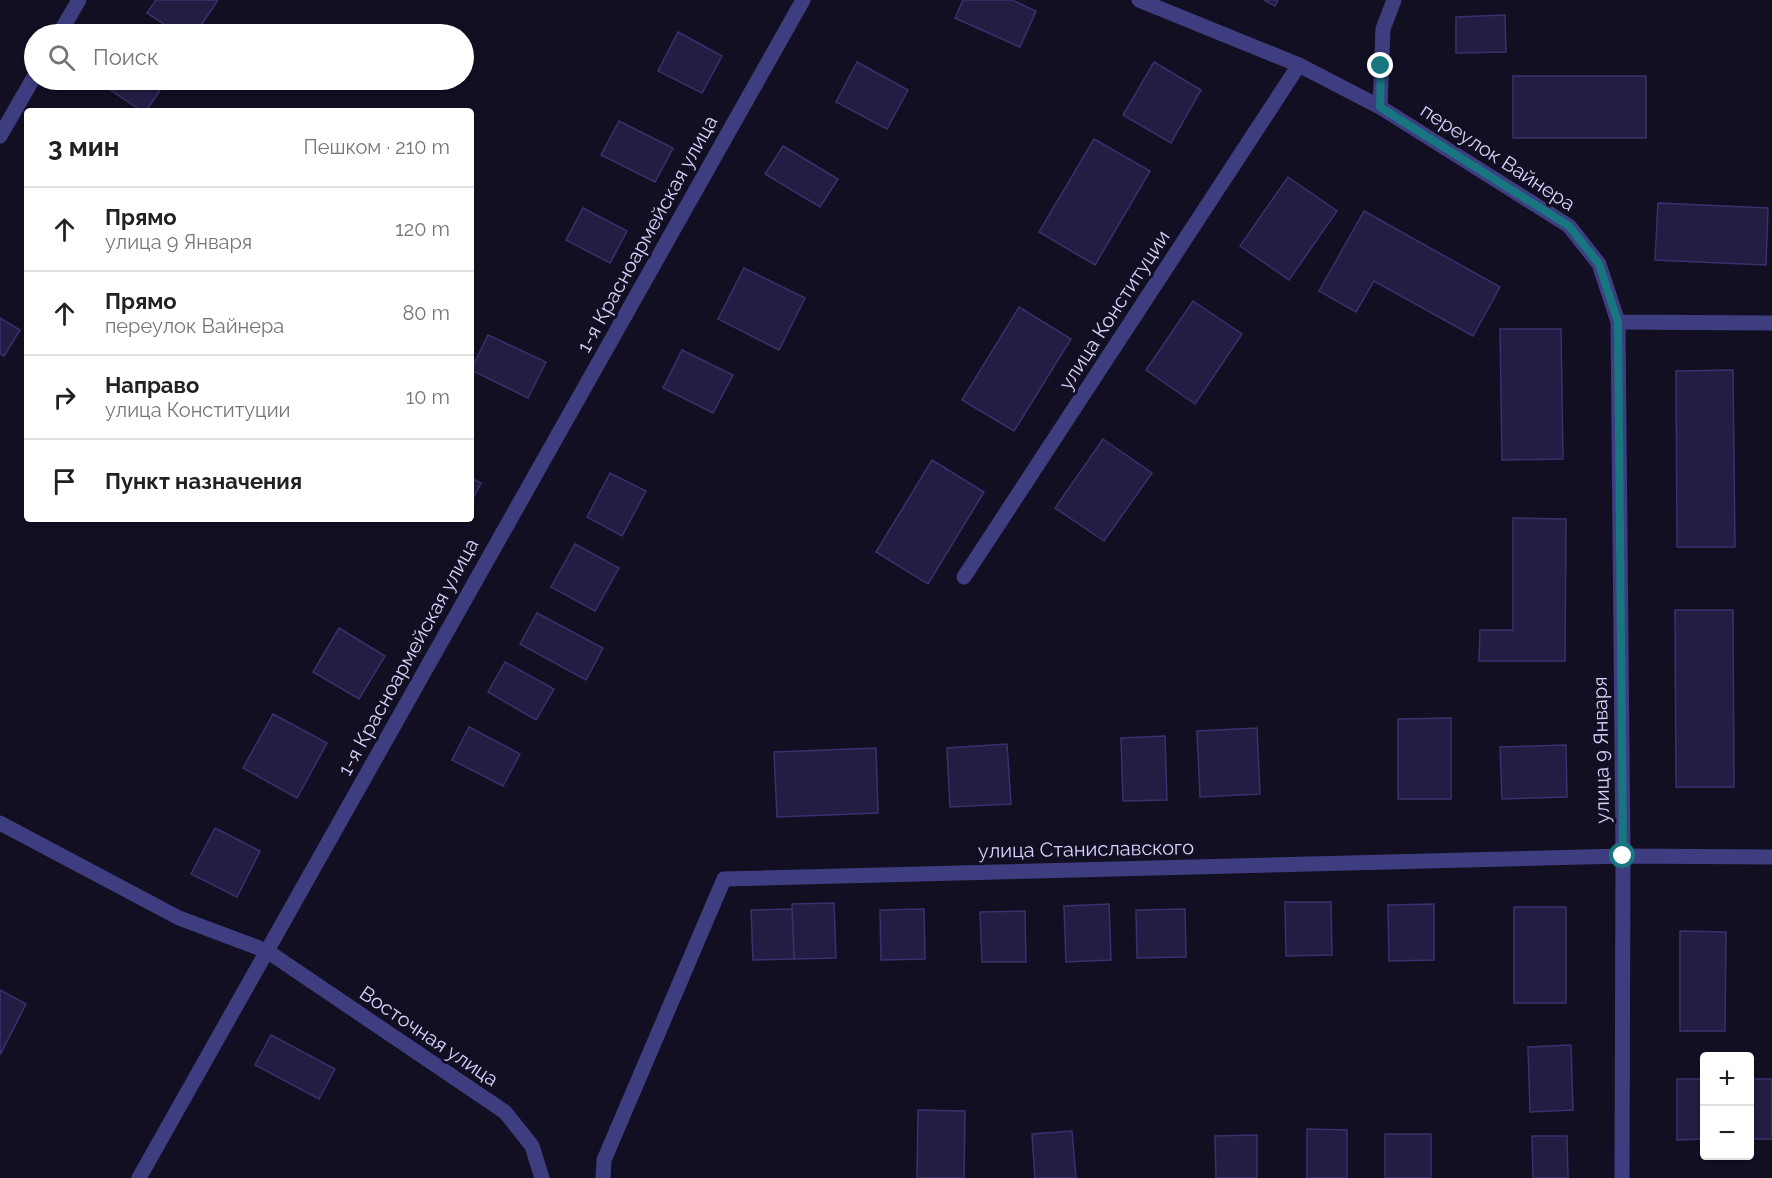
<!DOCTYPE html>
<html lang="ru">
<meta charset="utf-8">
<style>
body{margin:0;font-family:Raleway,sans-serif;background:#f6f6f6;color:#202124}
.controls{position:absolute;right:18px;bottom:18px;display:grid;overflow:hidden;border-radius:6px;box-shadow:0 2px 4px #0004}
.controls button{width:54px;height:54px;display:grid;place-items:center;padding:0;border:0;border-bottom:2px solid #e0e0e0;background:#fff;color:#202124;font:30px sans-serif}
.stop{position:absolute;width:18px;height:18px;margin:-14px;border:4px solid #177680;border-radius:50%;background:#fff}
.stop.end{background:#177680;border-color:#fff;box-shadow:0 2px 6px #0008}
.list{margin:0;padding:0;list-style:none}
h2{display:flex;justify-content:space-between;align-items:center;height:78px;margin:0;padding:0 24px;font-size:26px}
h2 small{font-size:20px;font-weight:400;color:#757577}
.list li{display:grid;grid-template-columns:39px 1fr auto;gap:18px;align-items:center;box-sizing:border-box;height:84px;padding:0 24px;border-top:2px solid #e0e0e0}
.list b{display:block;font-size:22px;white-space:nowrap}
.list p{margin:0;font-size:20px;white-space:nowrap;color:#757577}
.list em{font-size:20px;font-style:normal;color:#757577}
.icon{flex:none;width:33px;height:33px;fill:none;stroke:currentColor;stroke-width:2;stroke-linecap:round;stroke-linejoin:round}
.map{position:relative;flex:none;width:1772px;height:1178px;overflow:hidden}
.search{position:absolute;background:#fff;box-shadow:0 2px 4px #0004;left:24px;top:24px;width:450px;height:66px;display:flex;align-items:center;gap:15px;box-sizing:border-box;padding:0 21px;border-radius:33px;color:#757577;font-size:22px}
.panel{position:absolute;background:#fff;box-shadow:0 2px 4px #0004;left:24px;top:108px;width:450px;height:414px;border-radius:6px}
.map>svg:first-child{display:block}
</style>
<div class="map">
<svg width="1772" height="1178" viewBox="0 0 1772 1178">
<rect width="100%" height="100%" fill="#120f23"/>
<!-- building -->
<g fill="#231c43" stroke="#3b306e" stroke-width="1.5">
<path d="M 156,0 L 218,0 L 195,34 L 179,34 L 147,13 Z"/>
<path d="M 963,0 L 1012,0 L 1036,11 L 1020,47 L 955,18 Z"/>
<path d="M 1264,0 L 1278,0 L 1275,6 Z"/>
<path d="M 1505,15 L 1506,52 L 1456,53 L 1456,17 Z"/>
<path d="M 678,32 L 722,56 L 702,93 L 658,71 Z"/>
<path d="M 857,62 L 908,90 L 887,129 L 836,102 Z"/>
<path d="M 1154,62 L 1201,90 L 1171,143 L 1123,115 Z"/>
<rect x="1513" y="76" width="133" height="62"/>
<path d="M 115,80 L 167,80 L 146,111 L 142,111 L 109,89 Z"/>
<path d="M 619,121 L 673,148 L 655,182 L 601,155 Z"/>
<path d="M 1094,139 L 1150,171 L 1095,265 L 1039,232 Z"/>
<path d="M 783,146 L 838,179 L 820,207 L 765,174 Z"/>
<path d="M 1288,177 L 1337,211 L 1289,280 L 1240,246 Z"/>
<path d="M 1658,203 L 1768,208 L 1766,265 L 1655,260 Z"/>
<path d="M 583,208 L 627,231 L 610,263 L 566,240 Z"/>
<path d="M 1364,211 L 1500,287 L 1473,336 L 1374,281 L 1356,312 L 1319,291 Z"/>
<path d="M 744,268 L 805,298 L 779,350 L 718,319 Z"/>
<path d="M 1193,301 L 1242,334 L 1195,404 L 1146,370 Z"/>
<path d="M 1019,307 L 1071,339 L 1014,431 L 962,400 Z"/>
<path d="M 0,318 L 20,330 L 4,356 L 0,354 Z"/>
<path d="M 1500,329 L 1561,329 L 1563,459 L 1502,460 Z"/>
<path d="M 488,335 L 546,362 L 528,398 L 471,370 Z"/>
<path d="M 682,350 L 733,375 L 713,413 L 663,388 Z"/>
<path d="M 1733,370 L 1735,547 L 1677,547 L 1676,371 Z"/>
<path d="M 1103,439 L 1152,473 L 1104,541 L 1055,508 Z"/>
<path d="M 932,460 L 984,492 L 928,584 L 876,552 Z"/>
<path d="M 610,473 L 646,491 L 622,536 L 587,517 Z"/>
<path d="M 471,478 L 481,483 L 471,502 Z"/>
<path d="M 1513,518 L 1566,519 L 1565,661 L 1479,661 L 1480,630 L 1513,630 Z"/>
<path d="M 575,544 L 619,568 L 595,611 L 551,587 Z"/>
<path d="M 1675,610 L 1733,610 L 1734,787 L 1676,787 Z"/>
<path d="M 537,613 L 603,648 L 586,680 L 520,644 Z"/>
<path d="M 339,628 L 385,656 L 359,699 L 313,672 Z"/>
<path d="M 505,662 L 554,689 L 536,720 L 488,692 Z"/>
<path d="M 273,714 L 327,743 L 297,798 L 243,768 Z"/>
<path d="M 1451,718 L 1451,799 L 1398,799 L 1398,719 Z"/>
<path d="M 469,727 L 520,754 L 503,786 L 452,760 Z"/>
<path d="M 1257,728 L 1260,794 L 1200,797 L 1197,731 Z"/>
<path d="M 1165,736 L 1167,800 L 1123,801 L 1121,738 Z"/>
<path d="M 1007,744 L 1011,804 L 950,807 L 947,748 Z"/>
<path d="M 1566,745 L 1567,797 L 1502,799 L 1500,747 Z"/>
<path d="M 876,748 L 878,813 L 777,817 L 774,752 Z"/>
<path d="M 215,828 L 260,851 L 237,897 L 191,874 Z"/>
<path d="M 1285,902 L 1331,902 L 1332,955 L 1286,956 Z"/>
<path d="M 834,903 L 836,958 L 794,959 L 792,904 Z"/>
<path d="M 1109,904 L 1111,960 L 1066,962 L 1064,906 Z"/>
<path d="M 1434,904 L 1434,960 L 1389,961 L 1388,905 Z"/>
<rect x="1514" y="907" width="52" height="96"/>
<path d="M 792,909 L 794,959 L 753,960 L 751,910 Z"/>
<path d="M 924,909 L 925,959 L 881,960 L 880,910 Z"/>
<path d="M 1185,909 L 1186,957 L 1137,958 L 1136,910 Z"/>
<path d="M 1025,911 L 1026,962 L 982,962 L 980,912 Z"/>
<path d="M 1680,931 L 1726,932 L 1725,1031 L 1680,1031 Z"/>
<path d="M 0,990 L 26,1004 L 0,1055 Z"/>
<path d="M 271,1035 L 335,1069 L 319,1099 L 255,1065 Z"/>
<path d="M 1571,1045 L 1573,1110 L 1530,1112 L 1528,1047 Z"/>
<path d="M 1677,1079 L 1704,1079 L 1704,1139 L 1677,1140 Z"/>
<rect x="1750" y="1079" width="22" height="60"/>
<path d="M 918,1110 L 965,1111 L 964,1178 L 917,1178 Z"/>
<path d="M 1307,1129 L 1347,1130 L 1347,1178 L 1307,1178 Z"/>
<path d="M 1072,1131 L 1076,1178 L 1035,1178 L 1032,1134 Z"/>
<rect x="1385" y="1134" width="46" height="44"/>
<path d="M 1257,1135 L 1257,1178 L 1216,1178 L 1215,1136 Z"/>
<path d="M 1532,1136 L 1567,1136 L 1568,1178 L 1533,1178 Z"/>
</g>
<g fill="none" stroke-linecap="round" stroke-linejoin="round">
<!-- minor -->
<g stroke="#3e3d7f" stroke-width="15">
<path d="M 1139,0 L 1299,65 L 1380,107 L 1569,226 L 1599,264 L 1618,322 L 1772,323"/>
<path d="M 59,34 L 79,0"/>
<path d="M 1380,107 L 1383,29 L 1394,0"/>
<path d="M 0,136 L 34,77"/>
<path d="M 1618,322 L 1623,856 L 1622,1178"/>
<path d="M 964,577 L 1299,65"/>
<path d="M 0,823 L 179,918 L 267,951 L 505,1112 L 532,1146 L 542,1178"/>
<path d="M 139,1178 L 803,0"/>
<path d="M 603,1178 L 604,1160 L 724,879 L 1623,856 L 1772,857"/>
</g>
</g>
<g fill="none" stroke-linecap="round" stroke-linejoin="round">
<!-- route -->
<path stroke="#177680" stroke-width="8" d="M 1381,66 L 1380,107 L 1569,226 L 1599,264 L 1618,322 L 1623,856"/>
</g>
<g text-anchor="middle" stroke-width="6" stroke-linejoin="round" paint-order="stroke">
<!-- street labels -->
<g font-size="20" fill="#d7d3fd" stroke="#120f23">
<text transform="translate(1498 157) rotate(33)" y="7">переулок Вайнера</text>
<text transform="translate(647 234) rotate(-61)" y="7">1-я Красноармейская улица</text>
<text transform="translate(1114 310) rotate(-57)" y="7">улица Конституции</text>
<text transform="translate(408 657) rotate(-61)" y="7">1-я Красноармейская улица</text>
<text transform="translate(1601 750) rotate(-91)" y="7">улица 9 Января</text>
<text transform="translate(1086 849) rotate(-1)" y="7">улица Станиславского</text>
<text transform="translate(429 1036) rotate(34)" y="7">Восточная улица</text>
</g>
</g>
</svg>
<div class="controls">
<button>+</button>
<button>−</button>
</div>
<div class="stop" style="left:1623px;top:856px"></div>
<div class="stop end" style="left:1381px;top:66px"></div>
<div class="search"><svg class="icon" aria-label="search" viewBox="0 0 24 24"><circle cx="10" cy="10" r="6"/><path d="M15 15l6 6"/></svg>Поиск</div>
<section class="panel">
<h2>3 мин<small>Пешком · 210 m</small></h2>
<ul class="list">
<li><svg class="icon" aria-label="ahead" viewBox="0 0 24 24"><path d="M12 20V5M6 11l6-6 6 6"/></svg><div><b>Прямо</b><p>улица 9 Января</p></div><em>120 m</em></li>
<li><svg class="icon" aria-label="ahead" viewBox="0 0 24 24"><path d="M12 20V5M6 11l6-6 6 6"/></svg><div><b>Прямо</b><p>переулок Вайнера</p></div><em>80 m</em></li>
<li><svg class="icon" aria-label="right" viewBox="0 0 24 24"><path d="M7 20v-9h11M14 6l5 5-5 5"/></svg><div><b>Направо</b><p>улица Конституции</p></div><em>10 m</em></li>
<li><svg class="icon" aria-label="arrive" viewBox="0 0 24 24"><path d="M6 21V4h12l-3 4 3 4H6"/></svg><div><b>Пункт назначения</b></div></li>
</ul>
</section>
</div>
